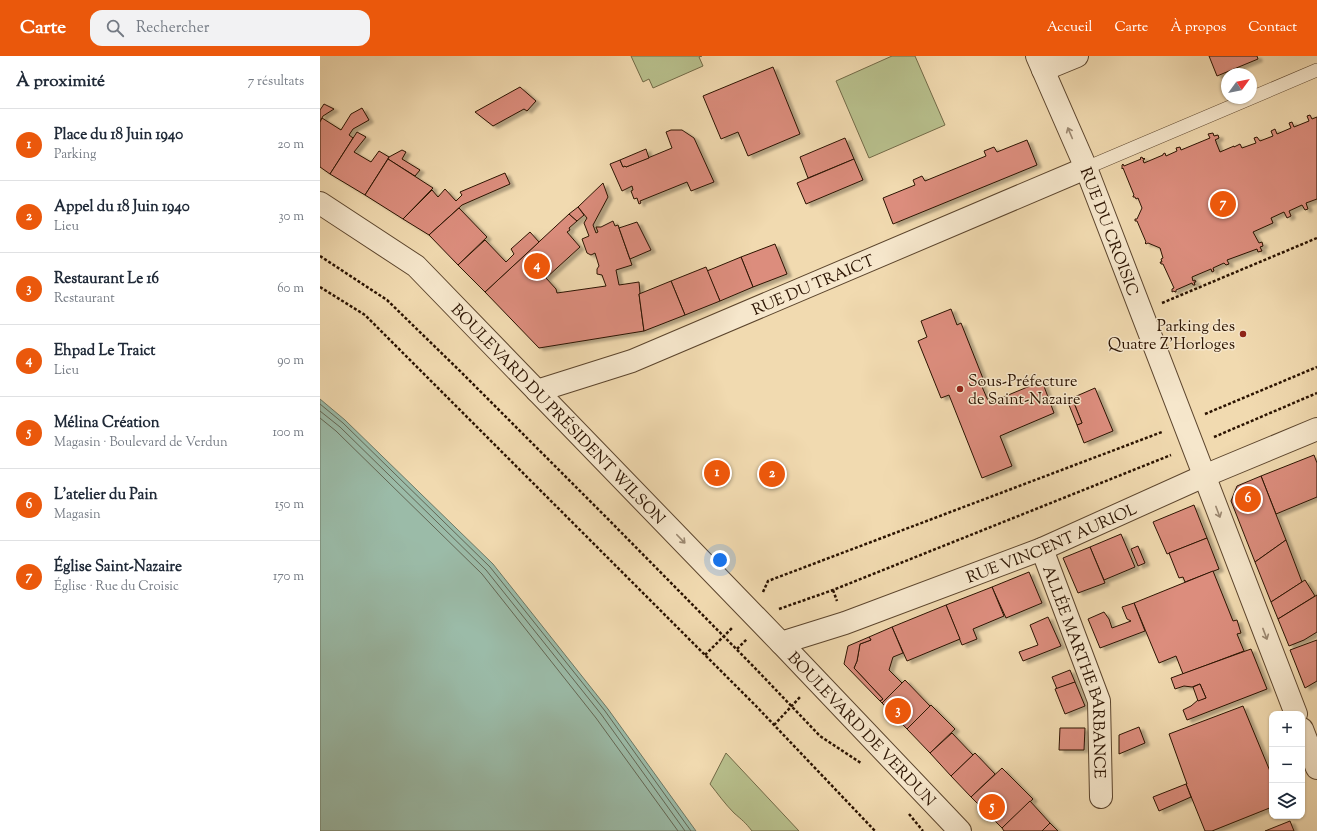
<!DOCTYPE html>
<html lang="fr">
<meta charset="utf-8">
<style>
body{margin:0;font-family:"Sorts Mill Goudy",serif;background:#f2f2f3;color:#1f2937}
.controls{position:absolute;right:12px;bottom:12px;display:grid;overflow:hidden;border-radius:8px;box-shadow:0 1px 3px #0004}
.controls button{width:36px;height:36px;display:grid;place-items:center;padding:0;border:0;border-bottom:1px solid #e0e1e3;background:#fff;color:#1f2937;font:20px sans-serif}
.compass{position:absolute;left:901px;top:12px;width:36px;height:36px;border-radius:50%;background:#fff;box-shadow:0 1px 3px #0004;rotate:57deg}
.you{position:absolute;left:400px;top:504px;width:14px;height:14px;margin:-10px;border:3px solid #fff;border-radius:50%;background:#1a73e8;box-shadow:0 0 0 6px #1a73e833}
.badge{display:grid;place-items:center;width:26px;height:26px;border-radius:50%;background:#ea580c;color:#fff;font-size:13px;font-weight:700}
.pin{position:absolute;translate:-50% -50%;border:2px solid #fff;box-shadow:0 1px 4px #0006}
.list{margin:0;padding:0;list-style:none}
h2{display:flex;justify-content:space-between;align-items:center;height:52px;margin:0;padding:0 16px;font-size:17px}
h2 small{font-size:13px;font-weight:400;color:#747a83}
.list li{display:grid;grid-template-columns:26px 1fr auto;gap:12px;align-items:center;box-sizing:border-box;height:72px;padding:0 16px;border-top:1px solid #e0e1e3}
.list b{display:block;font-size:15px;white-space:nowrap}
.list p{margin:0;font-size:13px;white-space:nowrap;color:#747a83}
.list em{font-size:13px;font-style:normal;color:#747a83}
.icon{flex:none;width:22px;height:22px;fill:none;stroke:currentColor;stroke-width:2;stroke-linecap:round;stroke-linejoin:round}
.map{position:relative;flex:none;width:997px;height:775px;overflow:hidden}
header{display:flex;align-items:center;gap:24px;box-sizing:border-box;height:56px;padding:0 20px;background:#ea580c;color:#fff}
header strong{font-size:19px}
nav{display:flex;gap:22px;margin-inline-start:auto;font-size:14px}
.search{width:280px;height:36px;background:#f2f2f3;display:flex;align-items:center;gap:10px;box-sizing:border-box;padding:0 14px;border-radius:12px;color:#747a83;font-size:15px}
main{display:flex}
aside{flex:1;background:#fff}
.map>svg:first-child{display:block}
</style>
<header>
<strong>Carte</strong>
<div class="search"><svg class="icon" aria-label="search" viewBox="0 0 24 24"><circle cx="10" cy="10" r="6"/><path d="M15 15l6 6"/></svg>Rechercher</div>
<nav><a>Accueil</a><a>Carte</a><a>À propos</a><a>Contact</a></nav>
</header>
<main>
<aside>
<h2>À proximité<small>7 résultats</small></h2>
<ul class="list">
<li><span class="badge">1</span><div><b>Place du 18 Juin 1940</b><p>Parking</p></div><em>20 m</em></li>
<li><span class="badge">2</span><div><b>Appel du 18 Juin 1940</b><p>Lieu</p></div><em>30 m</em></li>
<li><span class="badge">3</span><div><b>Restaurant Le 16</b><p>Restaurant</p></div><em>60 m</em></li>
<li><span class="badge">4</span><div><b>Ehpad Le Traict</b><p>Lieu</p></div><em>90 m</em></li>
<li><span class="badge">5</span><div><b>Mélina Création</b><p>Magasin · Boulevard de Verdun</p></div><em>100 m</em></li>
<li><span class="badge">6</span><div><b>L'atelier du Pain</b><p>Magasin</p></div><em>150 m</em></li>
<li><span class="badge">7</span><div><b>Église Saint-Nazaire</b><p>Église · Rue du Croisic</p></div><em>170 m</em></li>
</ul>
</aside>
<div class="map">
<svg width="997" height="775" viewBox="0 0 997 775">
<defs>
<filter id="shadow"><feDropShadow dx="4.5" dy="2.5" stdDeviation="1" flood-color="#0004"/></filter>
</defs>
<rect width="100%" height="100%" fill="#f1dab0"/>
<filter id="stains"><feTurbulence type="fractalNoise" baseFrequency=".005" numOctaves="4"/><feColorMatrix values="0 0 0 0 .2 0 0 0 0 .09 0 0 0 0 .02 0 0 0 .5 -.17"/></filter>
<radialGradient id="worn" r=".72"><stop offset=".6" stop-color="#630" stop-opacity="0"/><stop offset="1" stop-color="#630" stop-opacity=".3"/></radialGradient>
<!-- green -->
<g fill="#b8c08d" stroke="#726a47">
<path d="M 311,0 L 382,0 L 379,1 L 383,10 L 333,32 L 329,23 L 323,26 Z"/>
<path d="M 572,0 L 595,0 L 625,69 L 549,102 L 516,25 Z"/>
<path d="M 406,697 L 479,775 L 432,775 C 425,766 422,764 414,757 C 405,748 398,738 390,728 Z"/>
</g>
<!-- water -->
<path fill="#9bbba8" stroke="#6e7865" d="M 0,343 L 25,364 L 173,508 L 288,653 L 376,775 L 0,775 Z"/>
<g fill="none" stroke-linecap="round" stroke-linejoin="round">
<!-- shore -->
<g stroke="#636754" stroke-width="1">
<path d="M 0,348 L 23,367 L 170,511 L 285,655 L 371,775"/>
<path d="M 0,355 L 20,371 L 166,514 L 281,658 L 365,775"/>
<path d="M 0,362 L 16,375 L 162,518 L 276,662 L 358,775"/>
</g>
</g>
<!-- building -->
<g fill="#dc8d7d" stroke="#2b1301" filter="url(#shadow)">
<path d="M 889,0 L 937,0 L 938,3 L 897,20 Z"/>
<path d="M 453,11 L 480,78 L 428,100 L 418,76 L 401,83 L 383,40 Z"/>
<path d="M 200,31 L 216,45 L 207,55 L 204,53 L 173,70 L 155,56 Z"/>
<path d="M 4,48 L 14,53 L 3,60 L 0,66 L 0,54 Z"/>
<path d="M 42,52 L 49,64 L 33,73 L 29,79 L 33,82 L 10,118 L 0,111 L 0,66 L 2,62 L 21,74 L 31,58 Z"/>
<path d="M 990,59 L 992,63 L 997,61 L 997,143 L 986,147 L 988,153 L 985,154 L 982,149 L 969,155 L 971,160 L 967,162 L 964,156 L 951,162 L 953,167 L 933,176 L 939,187 L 942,186 L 943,190 L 940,191 L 942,195 L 938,196 L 937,193 L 907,204 L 909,208 L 906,209 L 904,207 L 893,212 L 894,215 L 892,216 L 891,213 L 872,221 L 873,225 L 875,224 L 876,226 L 874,226 L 875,229 L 873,229 L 872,227 L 856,234 L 856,236 L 855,236 L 854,235 L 852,236 L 852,233 L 854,232 L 843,208 L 841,208 L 840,206 L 842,206 L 841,203 L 843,202 L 840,192 L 828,187 L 826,188 L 825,187 L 826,186 L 817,165 L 815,165 L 815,163 L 817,163 L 822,152 L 818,142 L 816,143 L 815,141 L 813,141 L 813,140 L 814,139 L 803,112 L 802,113 L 802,109 L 803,108 L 804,110 L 821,103 L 820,102 L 822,101 L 823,103 L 824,102 L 825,103 L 823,104 L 824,107 L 843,99 L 843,98 L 845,97 L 846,100 L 857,95 L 856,92 L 860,91 L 861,94 L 890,82 L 888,78 L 893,77 L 894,80 L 898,79 L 899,82 L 895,84 L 896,85 L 896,86 L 900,96 L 914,90 L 914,91 L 920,88 L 922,92 L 936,87 L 934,82 L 937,81 L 940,85 L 953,80 L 951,75 L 955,73 L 957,78 L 971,72 L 969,67 L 972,66 L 974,71 L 989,65 L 987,60 Z"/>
<path d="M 351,74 L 362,74 L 374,82 L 394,126 L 371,135 L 367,126 L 320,145 L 321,147 L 319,148 L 317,142 L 314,143 L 311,135 L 313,134 L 312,130 L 302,135 L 290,108 L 300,104 L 303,111 L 305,110 L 306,111 L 352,92 L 346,76 Z"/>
<path d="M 37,76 L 46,81 L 34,96 L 51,106 L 59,95 L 69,101 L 45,139 L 10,118 Z"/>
<path d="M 525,82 L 534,103 L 488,122 L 480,101 Z"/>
<path d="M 707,84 L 717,109 L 573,168 L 563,142 L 595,129 L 593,124 L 602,120 L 605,125 L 666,100 L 664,95 L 674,91 L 677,96 Z"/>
<path d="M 326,93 L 329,102 L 306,111 L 305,110 L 303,111 L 300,104 Z"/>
<path d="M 82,94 L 86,96 L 82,103 L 100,114 L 95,120 L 68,103 L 69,101 Z"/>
<path d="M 68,103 L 113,132 L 83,163 L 45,139 Z"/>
<path d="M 534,103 L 543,124 L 486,148 L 477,127 Z"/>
<path d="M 185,117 L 190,128 L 142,149 L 109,179 L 83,163 L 112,134 L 118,141 L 125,133 L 136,145 L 142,139 L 140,136 Z"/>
<path d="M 283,127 L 288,141 L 273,169 L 276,177 L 278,176 L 276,171 L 281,171 L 293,165 L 295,170 L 298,169 L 312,209 L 296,214 L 299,229 L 319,226 L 320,237 L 319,238 L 324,275 L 219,292 L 165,236 L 249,158 L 257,165 L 249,172 L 250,174 L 247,176 L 260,191 L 226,222 L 236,233 L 237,237 L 286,230 L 282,219 L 277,218 L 277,213 L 279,210 L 275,197 L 271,199 L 267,197 L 262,183 L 269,180 L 264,167 L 267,162 L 258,151 Z"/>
<path d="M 258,151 L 264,159 L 257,165 L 249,158 Z"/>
<path d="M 139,152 L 167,181 L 138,209 L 109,179 Z"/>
<path d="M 317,166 L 331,194 L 310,203 L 299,172 Z"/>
<path d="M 210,176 L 219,186 L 165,236 L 138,209 L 165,184 L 186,206 L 194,198 L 191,193 Z"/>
<path d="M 455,188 L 467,218 L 433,231 L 421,201 Z"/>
<path d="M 421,201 L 433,231 L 400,245 L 387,215 Z"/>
<path d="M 386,211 L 400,245 L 365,259 L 351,225 Z"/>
<path d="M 351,225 L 365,259 L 324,275 L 319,238 Z"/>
<path d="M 631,253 L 637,269 L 641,267 L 664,325 L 660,326 L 669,347 L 722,325 L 734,357 L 680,380 L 692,410 L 662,422 L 629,339 L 621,342 L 598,285 L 607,281 L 601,265 Z"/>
<path d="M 775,332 L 793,375 L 764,387 L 757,369 L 762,367 L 752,342 Z"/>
<path d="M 752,342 L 762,367 L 757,369 L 747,344 Z"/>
<path d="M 994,399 L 997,407 L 997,441 L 956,458 L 941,420 Z"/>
<path d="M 941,420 L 966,484 L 935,506 L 911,445 L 917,430 Z"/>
<path d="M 874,449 L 887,482 L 847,498 L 833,466 Z"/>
<path d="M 801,478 L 815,511 L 784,524 L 770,491 Z"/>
<path d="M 887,482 L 899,513 L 865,526 L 863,521 L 859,522 L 849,497 Z"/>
<path d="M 966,484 L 982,526 L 951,546 L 935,506 Z"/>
<path d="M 818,490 L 825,507 L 818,510 L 811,493 Z"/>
<path d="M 770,491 L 785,527 L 758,537 L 743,502 Z"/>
<path d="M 893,515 L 913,565 L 917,564 L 921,577 L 917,578 L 924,595 L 863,618 L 856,600 L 839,607 L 814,547 Z"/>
<path d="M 709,516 L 722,547 L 686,562 L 672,531 Z"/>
<path d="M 985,524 L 995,540 L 958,563 L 951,546 Z"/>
<path d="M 672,531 L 684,560 L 653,573 L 657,583 L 642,589 L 626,549 Z"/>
<path d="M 997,539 L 997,576 L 984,584 L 969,590 L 958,563 Z"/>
<path d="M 814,547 L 825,575 L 780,592 L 768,563 L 784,556 L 789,563 L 792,572 L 811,565 L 807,563 L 802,551 Z"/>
<path d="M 626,549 L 640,583 L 587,605 L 572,571 Z"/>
<path d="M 728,561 L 741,590 L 703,605 L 699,596 L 718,589 L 710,569 Z"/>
<path d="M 572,571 L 583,597 L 573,601 L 569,614 L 582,627 L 562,647 L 560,645 L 563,643 L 534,612 L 537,605 L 540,588 L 551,584 L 549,581 Z"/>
<path d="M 549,581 L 551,584 L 540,588 L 537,605 L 534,612 L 563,643 L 560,645 L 524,608 L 528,590 Z"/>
<path d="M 997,584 L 997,625 L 985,632 L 970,594 Z"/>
<path d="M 931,593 L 947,633 L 867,664 L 863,654 L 871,650 L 878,644 L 886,642 L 880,628 L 872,631 L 864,630 L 855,633 L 851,622 Z"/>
<path d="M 750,614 L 755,626 L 737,633 L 732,621 Z"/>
<path d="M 585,624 L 610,650 L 587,673 L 562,647 Z"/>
<path d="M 755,626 L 765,650 L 745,658 L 735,633 Z"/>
<path d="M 880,628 L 886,642 L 878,645 L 873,631 Z"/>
<path d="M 611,649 L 635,673 L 610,697 L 587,673 Z"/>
<path d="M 923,650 L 952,720 L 952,751 L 892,775 L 885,775 L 866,728 L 867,728 L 849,678 Z"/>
<path d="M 819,671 L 825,687 L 799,698 L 799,679 Z"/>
<path d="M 740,672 L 765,672 L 764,694 L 739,694 Z"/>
<path d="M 632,677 L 653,699 L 631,720 L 610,697 Z"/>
<path d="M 655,697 L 675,718 L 651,741 L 631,720 Z"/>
<path d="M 682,712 L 713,743 L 682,772 L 651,741 Z"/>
<path d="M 866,728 L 871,741 L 839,755 L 833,741 Z"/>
<path d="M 710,745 L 730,767 L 722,775 L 684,775 L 682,772 Z"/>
<path d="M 970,765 L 974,775 L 945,775 Z"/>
<path d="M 730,767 L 738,775 L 722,775 Z"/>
</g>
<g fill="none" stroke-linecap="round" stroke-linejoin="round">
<!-- service casing -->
<g stroke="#5c452d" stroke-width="14">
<path id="service" d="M 766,112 L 997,14"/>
</g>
<!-- minor casing -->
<g stroke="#5c452d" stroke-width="24">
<g id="minor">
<path id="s1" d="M 717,0 L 766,112 L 976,658"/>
<path d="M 723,14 L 757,0"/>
<path id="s2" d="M 217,335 L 312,305 L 766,112"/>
<path id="s3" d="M 722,493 L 779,645 L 781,741"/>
<path id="s4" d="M 461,587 L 640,775"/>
<path d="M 982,673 L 997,712"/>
</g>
</g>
<!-- tertiary casing -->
<g stroke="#5c452d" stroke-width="24">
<g id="tertiary">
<path id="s5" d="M 0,147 L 96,210 L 461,587 L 525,567 L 722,493 L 884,420 L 997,373"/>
</g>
</g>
<!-- path -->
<g stroke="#2b1301" stroke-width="2.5" stroke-dasharray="3 2" stroke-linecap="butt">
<path d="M 0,200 L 67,244 L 141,316 L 288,463 L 433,610 L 500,680 L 541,707"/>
<path d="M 0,231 L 45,259 L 436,650 L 555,775"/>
<path d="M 842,247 L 997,182"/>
<path d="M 885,358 L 997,311"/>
<path d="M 894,381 L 997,337"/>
<path d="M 513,534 L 517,545"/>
<path d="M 443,536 L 448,525 L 842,376"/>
<path d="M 459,553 L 513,534 L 851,399"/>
<path d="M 417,593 L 427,583"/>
<path d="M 385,599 L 413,571"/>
<path d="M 454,669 L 481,640"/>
<path d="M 589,758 L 603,775"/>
</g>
<!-- service -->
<use href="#service" stroke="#f6e7cc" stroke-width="13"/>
<!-- minor -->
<use href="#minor" stroke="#f6e7cc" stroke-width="22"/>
<!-- tertiary -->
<use href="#tertiary" stroke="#f6e7cc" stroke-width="22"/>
</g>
<!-- one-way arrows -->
<defs><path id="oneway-shaft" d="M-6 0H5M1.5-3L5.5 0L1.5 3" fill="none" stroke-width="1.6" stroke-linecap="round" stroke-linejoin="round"/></defs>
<g stroke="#9b8871">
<use href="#oneway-shaft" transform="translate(750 77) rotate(-113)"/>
<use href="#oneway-shaft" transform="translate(898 456) rotate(69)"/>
<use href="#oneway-shaft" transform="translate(361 483) rotate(46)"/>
<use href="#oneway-shaft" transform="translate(945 578) rotate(69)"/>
</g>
<!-- markers -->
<g fill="#8f2418" stroke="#f6e7cc" stroke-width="1.5">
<circle cx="923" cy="278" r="4"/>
<circle cx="640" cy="333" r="4"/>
</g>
<g text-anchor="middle" stroke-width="3" stroke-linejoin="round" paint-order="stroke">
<!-- street labels -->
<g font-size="16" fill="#2b1301" stroke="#f6e7cc">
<text dy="6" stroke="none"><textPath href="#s1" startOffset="190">RUE DU CROISIC</textPath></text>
<text dy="6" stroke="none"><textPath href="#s2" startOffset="296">RUE DU TRAICT</textPath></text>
<text dy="6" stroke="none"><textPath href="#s5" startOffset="320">BOULEVARD DU PRÉSIDENT WILSON</textPath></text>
<text dy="6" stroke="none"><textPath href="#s5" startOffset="928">RUE VINCENT AURIOL</textPath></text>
<text dy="6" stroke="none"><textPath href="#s3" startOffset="129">ALLÉE MARTHE BARBANCE</textPath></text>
<text dy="6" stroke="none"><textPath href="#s4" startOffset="118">BOULEVARD DE VERDUN</textPath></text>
</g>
<!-- poi labels -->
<g font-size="16" fill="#2b1301" stroke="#f6e7cc" text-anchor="end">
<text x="915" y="275">Parking des<tspan x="915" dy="18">Quatre Z'Horloges</tspan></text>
<text x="648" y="330" text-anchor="start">Sous-Préfecture<tspan x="648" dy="18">de Saint-Nazaire</tspan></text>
</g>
</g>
<rect width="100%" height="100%" filter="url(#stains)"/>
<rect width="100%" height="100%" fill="url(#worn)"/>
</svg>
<div class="controls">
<button>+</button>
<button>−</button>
<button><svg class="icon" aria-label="layers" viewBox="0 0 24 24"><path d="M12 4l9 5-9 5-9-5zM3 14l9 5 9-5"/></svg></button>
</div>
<svg class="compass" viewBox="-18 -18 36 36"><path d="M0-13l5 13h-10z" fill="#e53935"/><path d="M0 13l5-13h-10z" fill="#747a83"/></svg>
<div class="you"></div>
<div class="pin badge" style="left:397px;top:417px">1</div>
<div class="pin badge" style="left:452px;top:418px">2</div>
<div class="pin badge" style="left:578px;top:655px">3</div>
<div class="pin badge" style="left:217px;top:210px">4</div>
<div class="pin badge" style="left:672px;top:751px">5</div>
<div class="pin badge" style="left:928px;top:443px">6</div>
<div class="pin badge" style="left:903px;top:148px">7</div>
</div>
</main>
